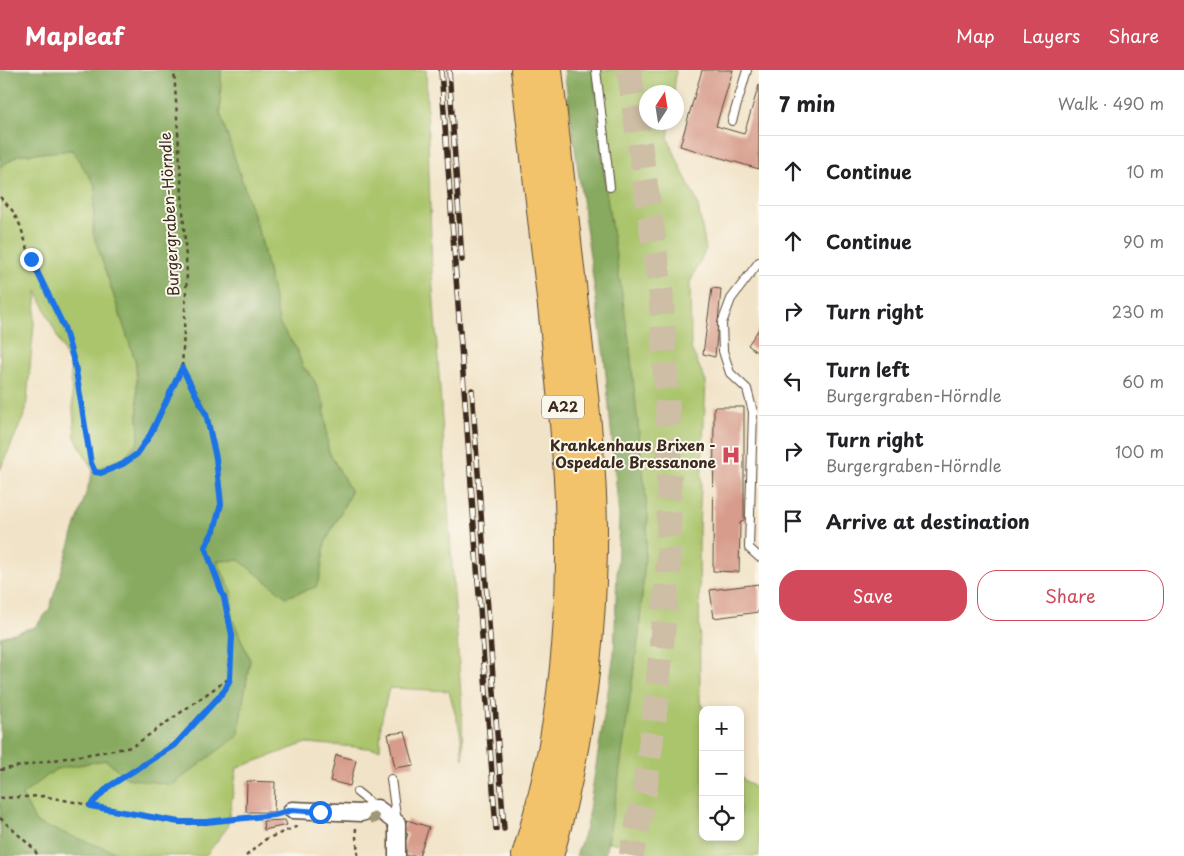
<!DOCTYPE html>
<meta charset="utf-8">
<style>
body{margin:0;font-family:"Playpen Sans",sans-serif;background:#f2f2f2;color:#202124}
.controls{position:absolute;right:15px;bottom:15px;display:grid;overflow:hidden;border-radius:10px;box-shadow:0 2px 8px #0003}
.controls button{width:45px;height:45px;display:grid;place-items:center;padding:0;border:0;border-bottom:1px solid #e0e0e0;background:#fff;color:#202124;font:25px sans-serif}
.compass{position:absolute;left:639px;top:15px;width:45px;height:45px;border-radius:50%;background:#fff;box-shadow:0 2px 8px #0003;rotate:12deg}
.stop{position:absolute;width:15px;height:15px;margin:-11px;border:4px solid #1a73e8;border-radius:50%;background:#fff}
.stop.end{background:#1a73e8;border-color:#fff;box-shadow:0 1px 5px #0008}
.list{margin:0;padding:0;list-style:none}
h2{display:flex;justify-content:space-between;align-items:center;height:65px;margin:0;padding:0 20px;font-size:21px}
h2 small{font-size:16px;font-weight:400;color:#757577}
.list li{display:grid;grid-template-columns:32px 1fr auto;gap:15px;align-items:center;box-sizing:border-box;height:70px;padding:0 20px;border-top:1px solid #e0e0e0}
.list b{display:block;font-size:19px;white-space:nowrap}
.list p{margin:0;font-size:16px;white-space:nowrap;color:#757577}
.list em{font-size:16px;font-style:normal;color:#757577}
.actions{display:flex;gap:10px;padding:15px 20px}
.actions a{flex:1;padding:11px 0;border:1px solid #d1495b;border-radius:20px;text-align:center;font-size:18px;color:#d1495b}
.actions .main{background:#d1495b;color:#fff}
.icon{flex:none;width:28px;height:28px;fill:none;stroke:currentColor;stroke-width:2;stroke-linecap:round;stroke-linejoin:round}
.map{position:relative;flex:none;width:759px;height:786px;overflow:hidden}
header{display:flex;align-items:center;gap:30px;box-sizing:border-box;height:70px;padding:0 25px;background:#d1495b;color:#fff}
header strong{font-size:24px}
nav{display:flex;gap:28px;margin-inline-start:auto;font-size:18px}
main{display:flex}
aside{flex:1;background:#fff}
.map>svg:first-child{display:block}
</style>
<header>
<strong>Mapleaf</strong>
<nav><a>Map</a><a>Layers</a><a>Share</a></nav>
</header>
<main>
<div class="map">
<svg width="759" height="786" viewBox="0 0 759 786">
<rect width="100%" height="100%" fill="#fbf7ec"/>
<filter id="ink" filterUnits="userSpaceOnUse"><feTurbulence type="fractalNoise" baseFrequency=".02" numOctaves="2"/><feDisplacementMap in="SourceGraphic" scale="10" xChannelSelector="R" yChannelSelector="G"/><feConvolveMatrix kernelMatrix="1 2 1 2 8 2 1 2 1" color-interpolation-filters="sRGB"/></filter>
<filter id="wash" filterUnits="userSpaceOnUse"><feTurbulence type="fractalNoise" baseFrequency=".0096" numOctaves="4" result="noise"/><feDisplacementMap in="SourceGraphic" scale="20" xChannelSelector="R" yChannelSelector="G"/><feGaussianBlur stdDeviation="1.12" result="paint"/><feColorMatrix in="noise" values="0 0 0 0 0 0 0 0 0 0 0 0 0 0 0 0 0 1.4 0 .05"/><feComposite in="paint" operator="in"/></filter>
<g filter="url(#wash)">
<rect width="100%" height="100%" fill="#f1e3c7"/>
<!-- green -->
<g fill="#aac56c" stroke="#727845">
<path d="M 221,0 L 426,0 L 432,204 L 462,640 L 463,689 L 460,661 L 449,621 L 389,618 L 381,653 L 380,679 L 306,673 L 237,698 L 227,758 L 207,784 L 205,786 L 124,786 L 36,753 L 22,725 L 56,699 L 106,690 L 127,708 L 239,665 L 240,650 L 250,590 L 232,548 L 232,523 L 217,491 L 239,490 L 286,526 L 320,506 L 325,473 L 351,422 L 328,380 L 324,335 L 309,302 L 303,297 L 296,278 L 280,256 L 261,169 L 220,43 Z"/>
<path d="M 593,0 L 676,0 L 674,22 L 646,22 L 646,52 L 670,53 L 668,68 L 683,103 L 697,131 L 706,179 L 690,212 L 691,278 L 706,312 L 699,458 L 700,631 L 704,640 L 703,640 L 703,767 L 740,767 L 740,705 L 743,709 L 759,721 L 759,786 L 643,786 L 645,778 L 608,772 L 639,564 L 648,447 L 606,121 Z"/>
<path d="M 72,80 L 95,115 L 93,163 L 136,293 L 139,370 L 124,387 L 93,401 L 75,367 L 70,295 L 37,221 L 26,341 L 0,400 L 0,97 L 18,85 Z"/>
</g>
<!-- forest -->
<g fill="#87aa60" stroke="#616a3f">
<path d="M 0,0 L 221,0 L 220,43 L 261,169 L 280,255 L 296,278 L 303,297 L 314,310 L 324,334 L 328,380 L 351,422 L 325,473 L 320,506 L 316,517 L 286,527 L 239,490 L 217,491 L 232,523 L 232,548 L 250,590 L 240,650 L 239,665 L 172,715 L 127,708 L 106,690 L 56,699 L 22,725 L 36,753 L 126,786 L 0,786 L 0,567 L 35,557 L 49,540 L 93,401 L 124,387 L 139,370 L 136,293 L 93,163 L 95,115 L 72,80 L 18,85 L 0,97 Z"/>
<path d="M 564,0 L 593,0 L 606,121 L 629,270 L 648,447 L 639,564 L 617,721 L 605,786 L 576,786 L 586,758 L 614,584 L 619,447 L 605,294 Z"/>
</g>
<g id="blocks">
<!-- building -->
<g fill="#d79c8b">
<path d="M 702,0 L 733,0 L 716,56 L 744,64 L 759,15 L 759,99 L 680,76 Z"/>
<path d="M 712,218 L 721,219 L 715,287 L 703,284 Z"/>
<path d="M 759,259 L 759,284 L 748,275 Z"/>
<path d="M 714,337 L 744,337 L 744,450 L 740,453 L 739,502 L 713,501 Z"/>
<path d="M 759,514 L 759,542 L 714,548 L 710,520 Z"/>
<path d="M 405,662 L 414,695 L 395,698 L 388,664 Z"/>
<path d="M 336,685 L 356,690 L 350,716 L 330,711 Z"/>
<path d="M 247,711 L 275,712 L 274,742 L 246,742 Z"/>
<path d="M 285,750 L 287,755 L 264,760 L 263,751 Z"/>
<path d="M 407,750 L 429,757 L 419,786 L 410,786 L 401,783 L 408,764 L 402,762 Z"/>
</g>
</g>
</g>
<g filter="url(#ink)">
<use href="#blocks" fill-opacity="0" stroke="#564637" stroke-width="1"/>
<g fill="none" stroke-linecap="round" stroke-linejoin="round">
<!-- primary-tunnel -->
<path stroke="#cdbea5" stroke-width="25" stroke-dasharray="25 12" stroke-linecap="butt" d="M 629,0 L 661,224 L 669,368 L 669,489 L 657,625 L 645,720 L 631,786"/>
<!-- service casing -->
<g stroke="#564637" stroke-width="10">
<g id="service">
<path d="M 596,0 L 610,117"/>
<path d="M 732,51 L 747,0"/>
<path d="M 759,192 L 731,229 L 722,253 L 723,281 L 730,303 L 747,319 L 753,342 L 749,478 L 759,487"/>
<path d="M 391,709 L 397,752"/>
<path d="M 357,722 L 377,738"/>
</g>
</g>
<!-- minor casing -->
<g stroke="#564637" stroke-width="19">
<path id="minor" d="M 292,740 L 361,743 L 377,738 L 397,753 L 397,786"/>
</g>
<!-- motorway casing -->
<g stroke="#564637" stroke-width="30">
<g id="motorway">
<path d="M 525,0 C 534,82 543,164 553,245 C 562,327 571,409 570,491 C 569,590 555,692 526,786"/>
<path d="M 548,0 C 558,87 568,174 577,261 C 585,334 594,407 593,480 C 591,584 578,685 549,786"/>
</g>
</g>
<!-- path -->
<g stroke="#564637" stroke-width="2.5" stroke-dasharray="4 4" stroke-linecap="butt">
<path d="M 0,127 L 12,140 L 20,155 L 31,189 L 64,257 L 75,295 L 91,393 L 95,402 L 101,403 L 123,394 L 137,384 L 150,365 L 182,298 L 187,204 L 174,0"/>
<path d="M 182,298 L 206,344 L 216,388 L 221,434 L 215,460 L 205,477 L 224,527 L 232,565 L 230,609 L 225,619 L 175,675 L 108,717 L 90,735 L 179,753 L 206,753 L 278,744"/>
<path d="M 0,700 L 48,691 L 132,677 L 225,611 L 230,609"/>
<path d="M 0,728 L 43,726 L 90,735"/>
<path d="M 0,748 L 34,779 L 38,786"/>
<path d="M 356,758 C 355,768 358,776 358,786"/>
<path d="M 246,786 L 266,769 L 298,756"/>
</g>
<!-- service -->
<use href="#service" stroke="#fff" stroke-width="8"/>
<!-- minor -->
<use href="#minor" stroke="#fff" stroke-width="16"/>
<!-- motorway -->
<use href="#motorway" stroke="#f2c36a" stroke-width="28"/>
<!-- rail casing -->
<g stroke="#3b2a1e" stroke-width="5.5">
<g id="rail">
<path d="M 441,0 L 496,759"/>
<path d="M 449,0 L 462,190"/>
<path d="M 472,320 L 504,759"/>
</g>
</g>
<!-- rail -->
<use href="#rail" stroke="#fbf7ec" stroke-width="4" stroke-dasharray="11" stroke-linecap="butt"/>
</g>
<!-- trees -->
<circle fill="#9f9777" cx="374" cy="748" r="5.5"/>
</g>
<g fill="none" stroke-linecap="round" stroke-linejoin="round" filter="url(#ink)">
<!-- route -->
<path stroke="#1a73e8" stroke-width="6" d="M 31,189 L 64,257 L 75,295 L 91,393 L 95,402 L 101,403 L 123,394 L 137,384 L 150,365 L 182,298 L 206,344 L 216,388 L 221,434 L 214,460 L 205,477 L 224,528 L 232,565 L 230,609 L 225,620 L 176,674 L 108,717 L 90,736 L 179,752 L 206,752 L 274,745 L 292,740 L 320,742"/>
</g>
<!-- icons -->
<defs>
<g id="hospital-bare" transform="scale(1.5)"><path d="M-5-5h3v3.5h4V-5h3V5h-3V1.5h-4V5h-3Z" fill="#d1495b" stroke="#fbf7ec" stroke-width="2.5" paint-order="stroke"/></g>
</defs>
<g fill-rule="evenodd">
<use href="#hospital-bare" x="731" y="385"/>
</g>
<g text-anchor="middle" stroke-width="4" stroke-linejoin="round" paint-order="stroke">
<!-- shield labels -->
<rect fill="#fbf7ec" stroke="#75685c" stroke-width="1" x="542" y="325.5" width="42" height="23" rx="4"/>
<g font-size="14" font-weight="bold" fill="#3b2a1e">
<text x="563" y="342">A22</text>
</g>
<!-- street labels -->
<g font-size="15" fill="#3b2a1e" stroke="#fbf7ec">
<text transform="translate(170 144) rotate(-93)" y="5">Burgergraben-Hörndle</text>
</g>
<!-- poi labels -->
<g font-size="15" font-weight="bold" fill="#3b2a1e" stroke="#fbf7ec" text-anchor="end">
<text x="716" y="381">Krankenhaus Brixen -<tspan x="716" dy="17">Ospedale Bressanone</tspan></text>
</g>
</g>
</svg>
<div class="controls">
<button>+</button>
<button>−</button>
<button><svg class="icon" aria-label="locate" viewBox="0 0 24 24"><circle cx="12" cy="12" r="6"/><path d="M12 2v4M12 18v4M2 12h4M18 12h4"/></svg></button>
</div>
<svg class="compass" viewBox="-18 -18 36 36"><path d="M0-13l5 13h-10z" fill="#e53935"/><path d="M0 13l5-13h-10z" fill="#757577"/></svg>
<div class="stop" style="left:320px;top:742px"></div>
<div class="stop end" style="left:31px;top:189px"></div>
</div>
<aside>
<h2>7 min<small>Walk · 490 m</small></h2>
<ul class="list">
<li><svg class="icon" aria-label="ahead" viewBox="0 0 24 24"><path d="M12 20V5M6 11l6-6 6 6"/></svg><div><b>Continue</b></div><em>10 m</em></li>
<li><svg class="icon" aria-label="ahead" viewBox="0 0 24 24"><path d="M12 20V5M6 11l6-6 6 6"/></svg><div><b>Continue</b></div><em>90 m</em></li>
<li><svg class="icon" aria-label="right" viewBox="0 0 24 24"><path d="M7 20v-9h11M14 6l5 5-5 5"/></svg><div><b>Turn right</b></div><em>230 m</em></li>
<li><svg class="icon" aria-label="left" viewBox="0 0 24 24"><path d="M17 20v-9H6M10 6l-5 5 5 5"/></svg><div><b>Turn left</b><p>Burgergraben-Hörndle</p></div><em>60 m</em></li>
<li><svg class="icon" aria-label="right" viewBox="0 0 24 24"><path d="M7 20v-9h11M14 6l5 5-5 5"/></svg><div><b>Turn right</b><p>Burgergraben-Hörndle</p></div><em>100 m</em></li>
<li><svg class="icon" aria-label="arrive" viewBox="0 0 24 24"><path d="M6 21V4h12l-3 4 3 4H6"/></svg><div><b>Arrive at destination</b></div></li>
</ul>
<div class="actions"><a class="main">Save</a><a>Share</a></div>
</aside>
</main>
